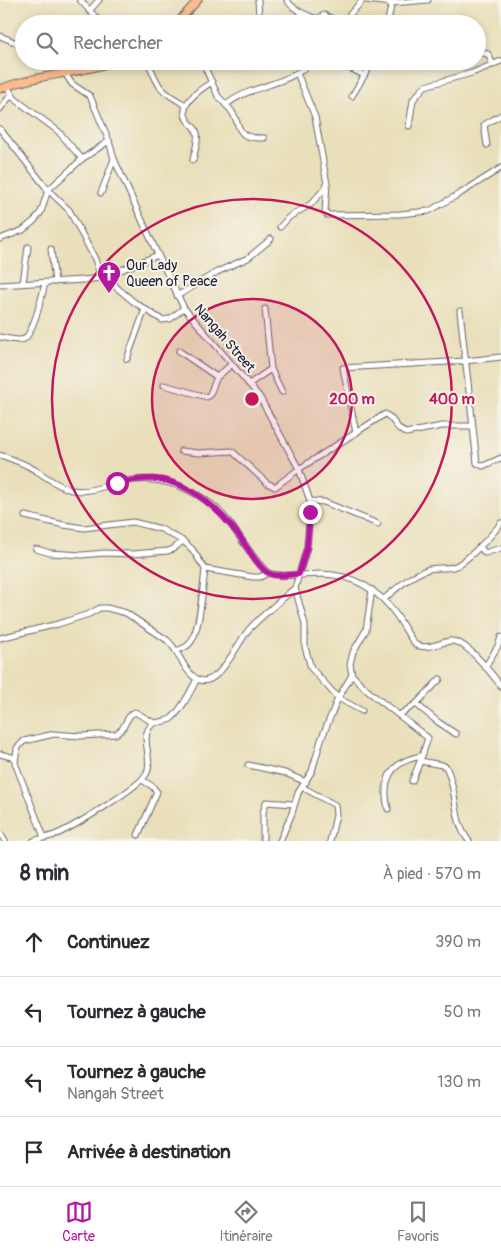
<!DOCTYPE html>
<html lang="fr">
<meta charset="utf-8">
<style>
body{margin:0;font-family:Pangolin,sans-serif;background:#f2f2f3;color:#2b2b33}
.stop{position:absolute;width:15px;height:15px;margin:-11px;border:4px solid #b5179e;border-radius:50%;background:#fff}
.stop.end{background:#b5179e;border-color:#fff;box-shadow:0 1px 5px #0008}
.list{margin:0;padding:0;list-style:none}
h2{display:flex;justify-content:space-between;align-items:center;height:65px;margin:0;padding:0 20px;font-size:21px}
h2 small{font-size:16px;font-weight:400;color:#7c7c81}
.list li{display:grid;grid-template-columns:32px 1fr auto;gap:15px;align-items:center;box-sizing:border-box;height:70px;padding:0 20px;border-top:1px solid #e1e1e2}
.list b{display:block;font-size:19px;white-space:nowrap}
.list p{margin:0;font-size:16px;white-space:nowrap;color:#7c7c81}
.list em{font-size:16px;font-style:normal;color:#7c7c81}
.icon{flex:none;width:28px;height:28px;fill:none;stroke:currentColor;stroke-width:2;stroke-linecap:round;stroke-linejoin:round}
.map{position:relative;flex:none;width:501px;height:841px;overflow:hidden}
.search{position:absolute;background:#fff;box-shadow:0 2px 8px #0003;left:15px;right:15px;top:15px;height:55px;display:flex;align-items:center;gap:12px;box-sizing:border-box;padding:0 18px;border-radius:28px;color:#7c7c81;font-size:19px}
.sheet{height:345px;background:#fff}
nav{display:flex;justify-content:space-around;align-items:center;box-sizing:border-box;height:70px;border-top:1px solid #e1e1e2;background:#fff;font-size:14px;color:#7c7c81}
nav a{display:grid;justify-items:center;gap:2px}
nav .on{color:#b5179e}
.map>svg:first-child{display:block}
</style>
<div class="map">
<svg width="501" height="841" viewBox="0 0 501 841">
<rect width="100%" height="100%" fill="#f7f3e8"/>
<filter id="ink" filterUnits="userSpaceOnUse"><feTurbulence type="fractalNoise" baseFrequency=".02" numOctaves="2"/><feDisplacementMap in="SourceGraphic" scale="10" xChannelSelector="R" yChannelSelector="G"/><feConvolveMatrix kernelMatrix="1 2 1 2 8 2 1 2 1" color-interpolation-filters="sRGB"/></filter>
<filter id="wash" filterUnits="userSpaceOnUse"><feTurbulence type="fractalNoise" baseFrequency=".0096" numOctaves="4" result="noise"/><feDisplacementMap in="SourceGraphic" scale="20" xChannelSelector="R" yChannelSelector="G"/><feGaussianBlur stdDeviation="1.12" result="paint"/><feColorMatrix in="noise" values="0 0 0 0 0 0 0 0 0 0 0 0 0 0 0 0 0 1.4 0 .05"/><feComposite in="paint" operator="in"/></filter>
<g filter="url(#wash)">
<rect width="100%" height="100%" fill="#e9dfba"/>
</g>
<g filter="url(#ink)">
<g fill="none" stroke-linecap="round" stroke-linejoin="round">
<!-- minor casing -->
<g stroke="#686467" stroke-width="7">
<g id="minor">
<path d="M 80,0 L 102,24"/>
<path d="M 258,0 L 259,16 L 262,24"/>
<path d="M 287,0 C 293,10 306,15 317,19 L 324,15 L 341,23"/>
<path d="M 366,0 L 392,3 L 428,0"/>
<path d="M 89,11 L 99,0"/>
<path d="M 341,24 L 363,0"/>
<path d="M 387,24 L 392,3"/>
<path d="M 0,36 L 24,46"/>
<path d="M 477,52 L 488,54 L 493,65"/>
<path d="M 57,61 L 72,84 L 90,96 L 109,141 L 114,159 L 158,255 L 184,308 L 259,396 L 299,469 L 310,501 L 310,512 L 307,547 L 295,588 L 305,624 L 305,647 L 311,668 L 338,698 L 362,711"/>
<path d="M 148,61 C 158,88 161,92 186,105"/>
<path d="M 202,61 L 218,96 L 226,105"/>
<path d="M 335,61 L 364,75"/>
<path d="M 297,73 L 315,117 L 327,184 L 325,212 L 327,215 L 400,214 L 429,211 L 461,193 L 501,168"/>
<path d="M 7,86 L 15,99 L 58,131 L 82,159"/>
<path d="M 352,96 L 373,61"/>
<path d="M 0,109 L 11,95"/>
<path d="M 409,126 L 413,100 L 425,86 L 472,73 L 501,61"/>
<path d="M 0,129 L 48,190 L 69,210 L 95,259 L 101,278"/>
<path d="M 264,138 C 229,139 245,121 226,105 C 251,84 290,86 312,61"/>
<path d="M 487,145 L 484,125 L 501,115"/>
<path d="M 193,160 C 194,153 199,141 197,133 C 196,128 191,125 188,121 C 176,104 201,89 212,82"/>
<path d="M 101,193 L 114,159"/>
<path d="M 280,227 L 289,217 L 311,204 L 326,187"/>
<path d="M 0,239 L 23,230 L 34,221 L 41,212 L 48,190 L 82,159 L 109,141"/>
<path d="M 51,249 L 55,282"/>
<path d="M 110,275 L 116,287 L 134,302 L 162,320 L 170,319 L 184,308"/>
<path d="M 23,283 L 28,247"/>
<path d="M 0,285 L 83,280 L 101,278 L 158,255"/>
<path d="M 177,296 L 217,272 L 248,258 L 271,239"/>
<path d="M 265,309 L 271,369 L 282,392"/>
<path d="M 460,311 L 477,463 L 483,466 L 501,458"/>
<path d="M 0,337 C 7,338 18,342 24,339 C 33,334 43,293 45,283"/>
<path d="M 179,351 L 217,377"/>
<path d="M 127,359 L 145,309"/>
<path d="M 249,384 L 271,369"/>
<path d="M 164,385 L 207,397 L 210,394 L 217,377 L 232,364"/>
<path d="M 356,433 L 343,368 L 465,361 L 501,357"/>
<path d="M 181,451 L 199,453 L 232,451 L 267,483 L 275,487 L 299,469 L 385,414 C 394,418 396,430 406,433 L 442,426 L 472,426"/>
<path d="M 0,455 C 12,459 24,463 35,470 C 47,477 58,487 72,490 C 87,493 102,487 116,483 C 151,474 181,482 210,503 C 235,522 246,553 268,573 C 283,578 306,574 322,574 C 354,575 379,590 397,616 C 403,625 408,636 416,645 C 428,650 438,643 450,641 C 466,639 491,673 501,686"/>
<path d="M 310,501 L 324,502 L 378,524"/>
<path d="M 25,516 L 64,525 L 84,528 L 133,522 L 161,529 L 183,541"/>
<path d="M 480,547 L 485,553 L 501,548"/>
<path d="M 36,549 L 50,553 L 82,555 L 104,553 L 132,554 L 168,551 L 173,549 L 183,541 L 192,549 L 205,569 C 203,586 200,631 190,643 C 186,648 181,649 176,651"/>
<path d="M 205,569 L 253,577 L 260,577 L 268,573"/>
<path d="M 372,590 L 366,630 L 353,652 L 350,664 L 352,675 L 369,692 L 428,738 L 422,756 C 391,761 381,779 388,809"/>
<path d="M 384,599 C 397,588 410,576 426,570 C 434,567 444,569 453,567 C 466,563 493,534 501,523"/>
<path d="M 0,638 L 58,624 L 89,614 L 100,608 L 107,608 L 126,613 L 167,640 C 180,651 182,670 197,679 C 219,691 239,638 251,627 C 265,613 280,601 295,588"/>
<path d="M 485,667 L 498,646 L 501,637"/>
<path d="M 416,704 L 438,722 L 456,734"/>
<path d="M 399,715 L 416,704 L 440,679"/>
<path d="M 0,754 L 15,758"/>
<path d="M 420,761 L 442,765 L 446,767 C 458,789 452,821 469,841"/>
<path d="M 248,765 L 285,773 L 306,782"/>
<path d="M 412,781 L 421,759"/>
<path d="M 302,787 L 335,805 L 336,815 L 330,841"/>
<path d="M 0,833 L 5,841"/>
<path d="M 138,835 L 157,792 L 152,786 L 142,780"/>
<path d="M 44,837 L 15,763 L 17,748 L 24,741 L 54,734 L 80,736 L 116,734 L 122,729 L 130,715 L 135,712 L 154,723"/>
<path d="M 263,838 L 263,813 L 266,802 L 294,804"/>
<path d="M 33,841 C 42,838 51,837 59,833 C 76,825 140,787 147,773 C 153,760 141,740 149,728 C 154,719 165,724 172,718 C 183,708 190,692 197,679"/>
<path d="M 280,841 L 292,813 L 298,793 L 312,771 L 321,740 L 338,698 L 352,675"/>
</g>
</g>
<!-- highway casing -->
<g stroke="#686467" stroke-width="9">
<g id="highway">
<path d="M 176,24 L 198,0"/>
<path d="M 0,89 C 39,73 79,75 116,61"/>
</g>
</g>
<!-- minor -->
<use href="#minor" stroke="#fff" stroke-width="5"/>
<!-- highway -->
<use href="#highway" stroke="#fbbb8d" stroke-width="7"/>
</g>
</g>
<g fill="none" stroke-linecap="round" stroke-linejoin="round" filter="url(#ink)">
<!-- route -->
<path stroke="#b5179e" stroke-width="6" d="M 117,483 C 130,481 143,478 156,479 C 190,482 220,510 240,537 C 247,547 258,567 268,573 C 277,578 290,574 299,574 L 307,547 L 310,512"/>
</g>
<!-- distance rings -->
<circle cx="252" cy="399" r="100" fill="#c2185b" fill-opacity=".12"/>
<g fill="none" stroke="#c2185b" stroke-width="2.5">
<circle cx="252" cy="399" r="100"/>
<circle cx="252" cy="399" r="200"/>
</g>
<!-- icons -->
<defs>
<g id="church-pin" transform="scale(1.25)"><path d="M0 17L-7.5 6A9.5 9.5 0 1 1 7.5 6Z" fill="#b5179e" stroke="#f7f3e8"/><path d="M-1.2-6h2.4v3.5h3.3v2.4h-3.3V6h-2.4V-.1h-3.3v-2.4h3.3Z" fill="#fff"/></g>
</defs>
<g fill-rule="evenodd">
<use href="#church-pin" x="109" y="273"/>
</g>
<g text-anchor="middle" stroke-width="4" stroke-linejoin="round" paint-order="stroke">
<!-- poi labels -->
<g font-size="14" fill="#22223b" stroke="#f7f3e8" text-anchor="start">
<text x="126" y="270">Our Lady<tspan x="126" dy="16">Queen of Peace</tspan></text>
</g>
<!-- street labels -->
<g font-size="14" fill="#22223b" stroke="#f7f3e8">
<text transform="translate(225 338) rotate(49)" y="5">Nangah Street</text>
</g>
</g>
<circle cx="252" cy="399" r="8" fill="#c2185b" stroke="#f7f3e8" stroke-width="2.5"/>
<g font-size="15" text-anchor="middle" font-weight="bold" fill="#c2185b" stroke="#f7f3e8" stroke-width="4" stroke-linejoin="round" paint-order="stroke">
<text x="352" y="404">200 m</text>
<text x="452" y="404">400 m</text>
</g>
</svg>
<div class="stop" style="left:117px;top:483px"></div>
<div class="stop end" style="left:310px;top:512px"></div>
<div class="search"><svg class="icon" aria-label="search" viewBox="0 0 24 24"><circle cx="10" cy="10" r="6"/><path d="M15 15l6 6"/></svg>Rechercher</div>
</div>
<section class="sheet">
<h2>8 min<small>À pied · 570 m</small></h2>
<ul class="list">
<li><svg class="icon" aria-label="ahead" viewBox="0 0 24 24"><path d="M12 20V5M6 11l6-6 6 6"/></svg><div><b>Continuez</b></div><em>390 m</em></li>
<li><svg class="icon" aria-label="left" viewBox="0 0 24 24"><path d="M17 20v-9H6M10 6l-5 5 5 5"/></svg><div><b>Tournez à gauche</b></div><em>50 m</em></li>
<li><svg class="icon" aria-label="left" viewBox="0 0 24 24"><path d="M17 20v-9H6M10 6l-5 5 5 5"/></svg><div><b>Tournez à gauche</b><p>Nangah Street</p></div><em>130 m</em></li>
<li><svg class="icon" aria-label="arrive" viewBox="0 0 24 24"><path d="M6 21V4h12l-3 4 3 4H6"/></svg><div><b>Arrivée à destination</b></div></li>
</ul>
</section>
<nav>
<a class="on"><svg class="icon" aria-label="map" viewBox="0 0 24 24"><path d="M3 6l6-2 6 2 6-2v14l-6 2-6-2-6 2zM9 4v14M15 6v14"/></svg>Carte</a>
<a><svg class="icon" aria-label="directions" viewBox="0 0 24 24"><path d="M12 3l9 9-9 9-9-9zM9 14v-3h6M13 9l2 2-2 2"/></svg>Itinéraire</a>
<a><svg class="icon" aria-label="saved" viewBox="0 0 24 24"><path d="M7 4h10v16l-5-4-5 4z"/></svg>Favoris</a>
</nav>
